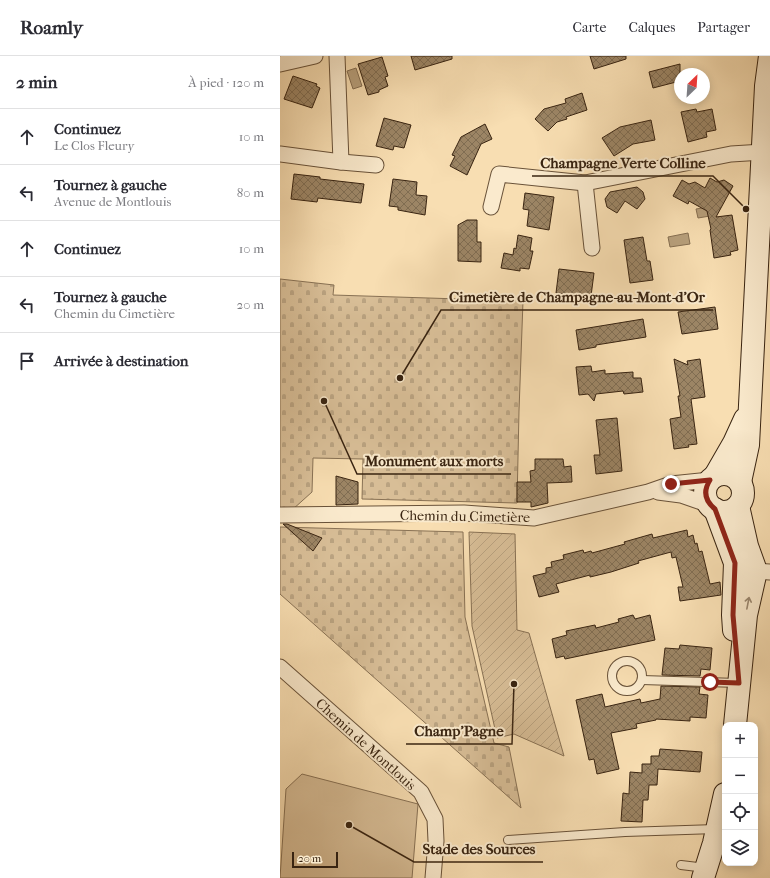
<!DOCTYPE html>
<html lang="fr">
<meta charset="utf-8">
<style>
body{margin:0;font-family:"IM FELL French Canon",serif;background:#f2f2f3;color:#2b2b33}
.controls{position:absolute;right:12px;bottom:12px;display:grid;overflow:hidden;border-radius:8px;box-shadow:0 2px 10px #0003}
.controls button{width:36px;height:36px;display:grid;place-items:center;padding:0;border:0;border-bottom:1px solid #e1e1e2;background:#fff;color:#2b2b33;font:20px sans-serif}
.compass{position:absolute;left:394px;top:12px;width:36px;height:36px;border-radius:50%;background:#fff;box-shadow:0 2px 10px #0003;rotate:25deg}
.scale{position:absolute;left:12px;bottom:10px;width:46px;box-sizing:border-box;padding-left:4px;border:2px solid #392411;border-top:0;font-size:11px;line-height:14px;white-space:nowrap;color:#392411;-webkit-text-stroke:3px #faeacd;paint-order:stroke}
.stop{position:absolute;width:12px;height:12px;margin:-9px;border:3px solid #8f2418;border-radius:50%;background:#fff}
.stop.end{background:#8f2418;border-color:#fff;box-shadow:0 1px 4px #0008}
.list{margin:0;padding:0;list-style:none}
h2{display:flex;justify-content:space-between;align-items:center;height:52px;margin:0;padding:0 16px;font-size:17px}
h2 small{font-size:13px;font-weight:400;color:#7c7c81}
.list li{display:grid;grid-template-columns:26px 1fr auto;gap:12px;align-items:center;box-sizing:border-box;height:56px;padding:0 16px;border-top:1px solid #e1e1e2}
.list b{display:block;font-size:15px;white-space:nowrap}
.list p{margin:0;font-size:13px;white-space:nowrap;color:#7c7c81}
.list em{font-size:13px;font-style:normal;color:#7c7c81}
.icon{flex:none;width:22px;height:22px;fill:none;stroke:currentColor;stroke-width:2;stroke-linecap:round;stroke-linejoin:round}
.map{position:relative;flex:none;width:490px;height:822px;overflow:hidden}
header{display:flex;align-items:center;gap:24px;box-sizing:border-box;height:56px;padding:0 20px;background:#fff;border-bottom:1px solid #e1e1e2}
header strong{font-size:19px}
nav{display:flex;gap:22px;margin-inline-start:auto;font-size:14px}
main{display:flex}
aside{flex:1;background:#fff}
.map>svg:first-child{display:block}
</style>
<header>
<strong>Roamly</strong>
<nav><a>Carte</a><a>Calques</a><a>Partager</a></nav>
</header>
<main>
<aside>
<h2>2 min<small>À pied · 120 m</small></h2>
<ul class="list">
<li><svg class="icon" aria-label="ahead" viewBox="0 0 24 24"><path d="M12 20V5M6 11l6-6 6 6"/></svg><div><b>Continuez</b><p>Le Clos Fleury</p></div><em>10 m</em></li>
<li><svg class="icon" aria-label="left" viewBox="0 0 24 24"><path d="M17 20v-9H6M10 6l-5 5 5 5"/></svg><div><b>Tournez à gauche</b><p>Avenue de Montlouis</p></div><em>80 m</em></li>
<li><svg class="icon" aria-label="ahead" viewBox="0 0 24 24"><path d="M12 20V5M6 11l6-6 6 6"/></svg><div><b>Continuez</b></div><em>10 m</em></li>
<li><svg class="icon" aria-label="left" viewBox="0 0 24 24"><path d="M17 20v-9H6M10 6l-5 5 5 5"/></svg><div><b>Tournez à gauche</b><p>Chemin du Cimetière</p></div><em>20 m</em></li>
<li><svg class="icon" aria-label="arrive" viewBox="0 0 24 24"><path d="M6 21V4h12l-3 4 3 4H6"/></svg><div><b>Arrivée à destination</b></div></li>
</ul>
</aside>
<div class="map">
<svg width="490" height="822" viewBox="0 0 490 822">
<defs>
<pattern id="cemetery-stones" width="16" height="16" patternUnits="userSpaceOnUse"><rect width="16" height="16" fill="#d8be97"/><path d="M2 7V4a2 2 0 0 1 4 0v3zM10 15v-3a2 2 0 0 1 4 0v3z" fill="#baa381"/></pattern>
<pattern id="garden-furrows" width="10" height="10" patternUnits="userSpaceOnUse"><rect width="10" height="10" fill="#d8be97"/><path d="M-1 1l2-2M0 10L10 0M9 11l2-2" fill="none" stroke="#baa381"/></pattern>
<pattern id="building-cross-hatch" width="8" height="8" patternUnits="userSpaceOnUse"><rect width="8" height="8" fill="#9c8565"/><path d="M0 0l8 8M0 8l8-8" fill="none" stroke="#806d52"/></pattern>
</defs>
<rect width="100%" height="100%" fill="#f8deb2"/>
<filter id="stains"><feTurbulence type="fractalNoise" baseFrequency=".005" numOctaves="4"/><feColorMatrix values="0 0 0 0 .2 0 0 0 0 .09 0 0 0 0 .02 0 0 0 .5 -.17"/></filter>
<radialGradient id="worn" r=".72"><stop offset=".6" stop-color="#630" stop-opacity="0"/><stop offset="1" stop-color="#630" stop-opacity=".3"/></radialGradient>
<!-- cemetery -->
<g fill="url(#cemetery-stones)" stroke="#887154">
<path d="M 0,223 L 54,229 L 53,239 L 243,245 L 239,355 L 237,447 L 82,443 L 83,403 L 33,402 L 32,436 L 12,454 L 0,454 Z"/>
<path d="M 0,471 L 183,476 L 185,561 L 214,687 L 229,691 L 241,752 L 0,538 Z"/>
</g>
<!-- park -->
<path fill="#d8be97" stroke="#887154" d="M 22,718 L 138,748 L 132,822 L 0,822 L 6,733 Z"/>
<!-- garden -->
<path fill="url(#garden-furrows)" stroke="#887154" d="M 189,476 L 235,478 L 237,574 L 249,577 L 284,700 L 234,678 L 217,682 L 192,570 Z"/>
<!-- water -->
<g fill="#b79f7b" stroke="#856e51">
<path d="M 76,12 L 82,30 L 73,33 L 67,15 Z"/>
<path d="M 434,150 L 436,159 L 418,162 L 416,153 Z"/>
<path d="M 408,177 L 410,188 L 390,191 L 388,181 Z"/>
</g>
<!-- building -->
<g fill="url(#building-cross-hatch)" stroke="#392411">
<path d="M 131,0 L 172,0 L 172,3 L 135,14 Z"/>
<path d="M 310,0 L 346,0 L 346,3 L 314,13 Z"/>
<path d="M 102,1 L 108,20 L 105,21 L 108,30 L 99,34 L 99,36 L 88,39 L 78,8 Z"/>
<path d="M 400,8 L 400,25 L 373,32 L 369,16 Z"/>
<path d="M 13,20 L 37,28 L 36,30 L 40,32 L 32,52 L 4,43 Z"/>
<path d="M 302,37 L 307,54 L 286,61 L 287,63 L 277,66 L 268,75 L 255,63 L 264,53 L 286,47 L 285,43 Z"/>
<path d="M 416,53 L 417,56 L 432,53 L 436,74 L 426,76 L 427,81 L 408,86 L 401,56 Z"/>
<path d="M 104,62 L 131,69 L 124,92 L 114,90 L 113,94 L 96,90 Z"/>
<path d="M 371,64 L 375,84 L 353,88 L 334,100 L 322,82 L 340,71 Z"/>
<path d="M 205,68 L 212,83 L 201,88 L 187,119 L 170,110 L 175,100 L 172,99 L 181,81 Z"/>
<path d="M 14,118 L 40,121 L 40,123 L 84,128 L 81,147 L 38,142 L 37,146 L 11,143 Z"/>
<path d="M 430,122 L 437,126 L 444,124 L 453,130 L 436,161 L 452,159 L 458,194 L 450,196 L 451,199 L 434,202 L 430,174 L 431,173 L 427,155 L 409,145 L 408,148 L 393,140 L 402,124 L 409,128 L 415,126 L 425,132 Z"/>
<path d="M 113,123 L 137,126 L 136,139 L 147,140 L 145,159 L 118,154 L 118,151 L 109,150 Z"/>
<path d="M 357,131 L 363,136 L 365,143 L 357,153 L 345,145 L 337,157 L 327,151 L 325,143 L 330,136 Z"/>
<path d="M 245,137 L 274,141 L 269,174 L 247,170 L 249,154 L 243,153 Z"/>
<path d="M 187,164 L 197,164 L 197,186 L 201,186 L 201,206 L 178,205 L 178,169 Z"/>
<path d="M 238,179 L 252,182 L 250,195 L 253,195 L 249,213 L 240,212 L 240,215 L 221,212 L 224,197 L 233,199 L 234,192 L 236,193 Z"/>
<path d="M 363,181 L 367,205 L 370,205 L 373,224 L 350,227 L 344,184 Z"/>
<path d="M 279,213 L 314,217 L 311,240 L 276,237 Z"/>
<path d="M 435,251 L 438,273 L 402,278 L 398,256 Z"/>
<path d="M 363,263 L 366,281 L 316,289 L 316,291 L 299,294 L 296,274 Z"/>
<path d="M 394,303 L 408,309 L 407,305 L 420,303 L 425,341 L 411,343 L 417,388 L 408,389 L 409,391 L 394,393 L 390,363 L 401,361 L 398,340 L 400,340 Z"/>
<path d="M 311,310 L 312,316 L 325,314 L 325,318 L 353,316 L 353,322 L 361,322 L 363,336 L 344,338 L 343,335 L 316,338 L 314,345 L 308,338 L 299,339 L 296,311 Z"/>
<path d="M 337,362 L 342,415 L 316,418 L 314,399 L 320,399 L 316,364 Z"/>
<path d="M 255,403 L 283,403 L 284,411 L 291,410 L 292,426 L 267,427 L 268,447 L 251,451 L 251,446 L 237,446 L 237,426 L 251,426 L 250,415 L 255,414 Z"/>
<path d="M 56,420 L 78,426 L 78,448 L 56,449 Z"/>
<path d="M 3,468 L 7,468 L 42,482 L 33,495 Z"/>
<path d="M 407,474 L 408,481 L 413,479 L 415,488 L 417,487 L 419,496 L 422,495 L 430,528 L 440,526 L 441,539 L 400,545 L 398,531 L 403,531 L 396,501 L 392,502 L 391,496 L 358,505 L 359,507 L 331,516 L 310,521 L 310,519 L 276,528 L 279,536 L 259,541 L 253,520 L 266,517 L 266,512 L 272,511 L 271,506 L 284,503 L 283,499 L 303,494 L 304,497 L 311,495 L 312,497 L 345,488 L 344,486 L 372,478 L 373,482 Z"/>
<path d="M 353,559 L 355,563 L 370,559 L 375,584 L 285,603 L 284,600 L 276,602 L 272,583 L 287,579 L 286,575 L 315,569 L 316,572 L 339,566 L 338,563 Z"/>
<path d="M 400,589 L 432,592 L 430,614 L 421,613 L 420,620 L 382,619 L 385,592 L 399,593 Z"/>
<path d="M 381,630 L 420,631 L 419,638 L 428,639 L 426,662 L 410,661 L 410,665 L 376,663 L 376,664 L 356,668 L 357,672 L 331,677 L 339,713 L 317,718 L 314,703 L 309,704 L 296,644 L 322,638 L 325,651 L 360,643 L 361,647 L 380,643 Z"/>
<path d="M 380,693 L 422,696 L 420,716 L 378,713 L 377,729 L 369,729 L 368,744 L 363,744 L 362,766 L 341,765 L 343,737 L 349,738 L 350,716 L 362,717 L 362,708 L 371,708 L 371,700 L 379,700 Z"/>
</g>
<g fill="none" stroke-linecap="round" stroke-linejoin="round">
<!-- lane casing -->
<g stroke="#695239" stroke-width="10">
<g id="lane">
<circle cx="347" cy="620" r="15"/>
<path d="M 362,624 L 458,627"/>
<path d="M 228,784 L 345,776 L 436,773"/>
<path d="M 401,809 L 426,812"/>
</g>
</g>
<!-- street casing -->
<g stroke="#695239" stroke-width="17">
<g id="street">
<path d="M 57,0 L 61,106"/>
<path d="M 0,8 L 35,0"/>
<path d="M 0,98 L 61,106 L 96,109"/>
<path d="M 305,127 L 312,192"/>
<path d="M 211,151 L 219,118 L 305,127 L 451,98 L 483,96"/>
<path d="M 378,436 L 401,439 L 430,449"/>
<path d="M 0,459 L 184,457 L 254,462 L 368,436 L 391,428 L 430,424"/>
<path d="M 467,512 L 476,515 L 490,516"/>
<path d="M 0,611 L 141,736 L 155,763 L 156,785 L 153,822"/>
</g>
</g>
<!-- secondary casing -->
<g stroke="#392411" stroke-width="24">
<g id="secondary">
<circle cx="444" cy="437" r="19"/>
<path d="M 435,420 L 454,387 L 465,363"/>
<path d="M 460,426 L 468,389 L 486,30 L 490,0"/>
<path d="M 435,453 L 455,507 L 453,559 L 454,574"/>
<path d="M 455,669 L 466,559 L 476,515 L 467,490 L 458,450"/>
<path d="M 423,822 L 434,787 L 445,738"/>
</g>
</g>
<!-- lane -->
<use href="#lane" stroke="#faeacd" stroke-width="8"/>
<!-- street -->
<use href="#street" stroke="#faeacd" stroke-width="15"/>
<!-- secondary -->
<use href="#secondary" stroke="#faeacd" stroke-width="22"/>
</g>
<!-- one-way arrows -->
<defs><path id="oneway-shaft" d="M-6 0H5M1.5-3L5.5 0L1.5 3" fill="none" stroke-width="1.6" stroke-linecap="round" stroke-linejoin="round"/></defs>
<use stroke="#9a876f" href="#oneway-shaft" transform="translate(468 547) rotate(-79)"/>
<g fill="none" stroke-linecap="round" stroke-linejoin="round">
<!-- route -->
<path stroke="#8f2418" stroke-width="5" d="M 391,428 L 430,424 C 423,435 425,445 435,453 L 455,507 L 453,559 L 459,627 L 430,626"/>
</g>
<g text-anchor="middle" stroke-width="4" stroke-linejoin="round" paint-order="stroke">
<!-- street labels -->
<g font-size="14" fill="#392411" stroke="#faeacd">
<text transform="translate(185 460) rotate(1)" y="5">Chemin du Cimetière</text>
<text transform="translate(86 688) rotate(42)" y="5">Chemin de Montlouis</text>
</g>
</g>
<!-- callouts -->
<path fill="none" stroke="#392411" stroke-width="1.5" d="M466 153L433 120H252M120 322L161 254H433M44 345L77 418H231M234 628L232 688H126M69 769L134 806H263"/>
<g fill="#392411" stroke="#faeacd" stroke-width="1.5">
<circle cx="466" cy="153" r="4"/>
<circle cx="120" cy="322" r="4"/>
<circle cx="44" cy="345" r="4"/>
<circle cx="234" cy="628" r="4"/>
<circle cx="69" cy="769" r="4"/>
</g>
<g font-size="15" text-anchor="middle" font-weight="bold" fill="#392411" stroke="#faeacd" stroke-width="4" stroke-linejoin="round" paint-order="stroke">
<text x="343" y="112">Champagne Verte Colline</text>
<text x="297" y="246">Cimetière de Champagne-au-Mont-d'Or</text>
<text x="154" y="410">Monument aux morts</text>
<text x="179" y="680">Champ'Pagne</text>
<text x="199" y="798">Stade des Sources</text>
</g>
<rect width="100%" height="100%" filter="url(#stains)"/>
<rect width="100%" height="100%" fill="url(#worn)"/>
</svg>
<div class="controls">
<button>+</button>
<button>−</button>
<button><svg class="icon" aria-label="locate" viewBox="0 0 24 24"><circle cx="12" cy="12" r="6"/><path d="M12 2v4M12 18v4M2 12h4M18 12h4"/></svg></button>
<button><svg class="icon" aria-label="layers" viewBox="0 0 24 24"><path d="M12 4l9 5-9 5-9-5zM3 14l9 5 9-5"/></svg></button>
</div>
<svg class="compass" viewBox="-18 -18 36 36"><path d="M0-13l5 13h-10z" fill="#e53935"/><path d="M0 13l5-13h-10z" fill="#7c7c81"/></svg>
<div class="scale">20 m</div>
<div class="stop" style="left:430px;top:626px"></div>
<div class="stop end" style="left:391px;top:428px"></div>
</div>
</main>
